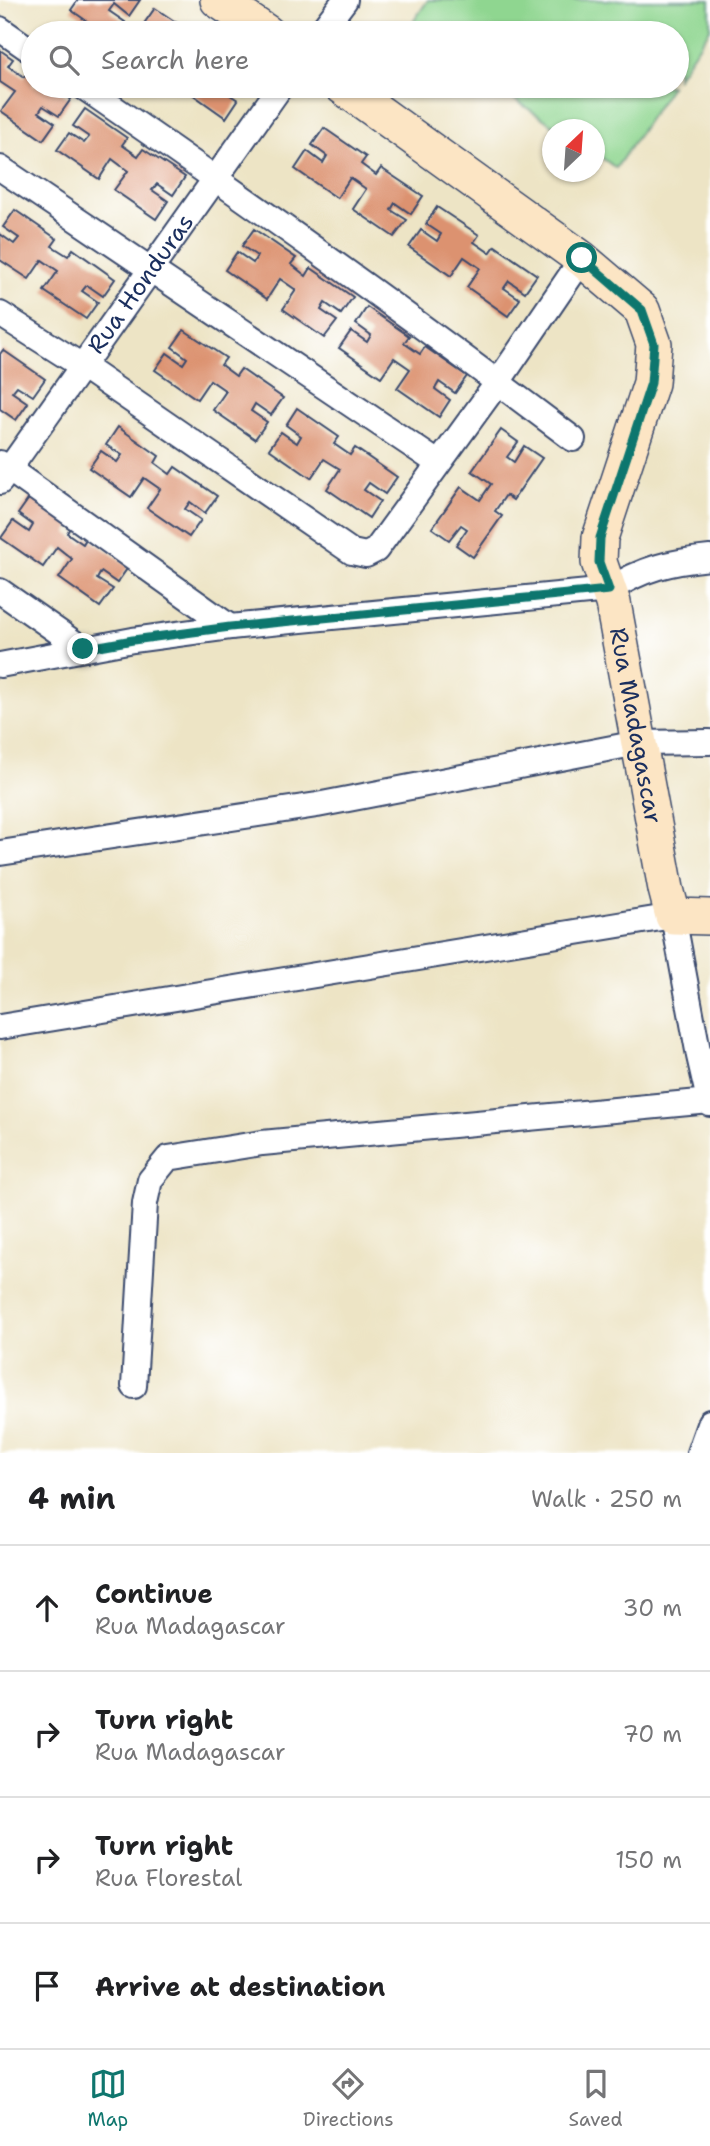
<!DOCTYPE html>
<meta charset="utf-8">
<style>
body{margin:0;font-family:"Shantell Sans",sans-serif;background:#f2f2f2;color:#202124}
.compass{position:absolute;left:542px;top:119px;width:63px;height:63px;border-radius:50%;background:#fff;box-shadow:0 2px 5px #0004;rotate:25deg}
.stop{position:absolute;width:21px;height:21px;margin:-16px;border:5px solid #0f766e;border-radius:50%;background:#fff}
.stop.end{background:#0f766e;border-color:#fff;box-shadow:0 2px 7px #0008}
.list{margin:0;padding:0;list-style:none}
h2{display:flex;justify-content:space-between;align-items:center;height:91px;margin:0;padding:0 28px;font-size:30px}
h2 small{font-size:23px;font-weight:400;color:#757577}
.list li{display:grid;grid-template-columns:46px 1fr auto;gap:21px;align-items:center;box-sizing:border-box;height:126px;padding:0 28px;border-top:2px solid #e0e0e0}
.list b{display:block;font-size:26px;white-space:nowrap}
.list p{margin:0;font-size:23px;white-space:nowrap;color:#757577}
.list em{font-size:23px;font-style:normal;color:#757577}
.icon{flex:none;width:38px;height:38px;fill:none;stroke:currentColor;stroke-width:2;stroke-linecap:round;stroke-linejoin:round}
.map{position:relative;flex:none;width:710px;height:1453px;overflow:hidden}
.search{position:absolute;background:#fff;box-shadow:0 2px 5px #0004;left:21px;right:21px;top:21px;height:77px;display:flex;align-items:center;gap:18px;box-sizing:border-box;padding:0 24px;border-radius:38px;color:#757577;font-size:26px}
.sheet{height:595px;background:#fff}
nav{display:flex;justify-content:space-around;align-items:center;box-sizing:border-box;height:98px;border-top:2px solid #e0e0e0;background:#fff;font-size:19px;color:#757577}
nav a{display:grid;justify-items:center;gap:4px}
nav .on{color:#0f766e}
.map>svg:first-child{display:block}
</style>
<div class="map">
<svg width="710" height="1453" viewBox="0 0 710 1453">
<rect width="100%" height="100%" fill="#fff"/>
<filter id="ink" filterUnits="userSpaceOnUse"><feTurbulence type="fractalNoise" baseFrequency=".0143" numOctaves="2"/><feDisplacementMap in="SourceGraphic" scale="14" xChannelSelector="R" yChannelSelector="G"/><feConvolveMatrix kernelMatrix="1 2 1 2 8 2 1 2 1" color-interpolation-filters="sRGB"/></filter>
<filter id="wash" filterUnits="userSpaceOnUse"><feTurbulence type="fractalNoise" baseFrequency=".00686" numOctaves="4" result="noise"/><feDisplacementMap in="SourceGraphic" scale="28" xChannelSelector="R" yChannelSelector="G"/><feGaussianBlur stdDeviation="1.57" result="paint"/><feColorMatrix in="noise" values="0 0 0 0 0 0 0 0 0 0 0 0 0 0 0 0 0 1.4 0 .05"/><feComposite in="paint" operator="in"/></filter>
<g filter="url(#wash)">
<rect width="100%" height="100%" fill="#ede4c5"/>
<!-- green -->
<g fill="#8fd690" stroke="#558277" stroke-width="2">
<path d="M 428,0 L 710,0 L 710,29 L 677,78 L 677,33 L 417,33 L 409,28 Z"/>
<path d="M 494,86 L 671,86 L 616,168 L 595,153 L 594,130 L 559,129 Z"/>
</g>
<g id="blocks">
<!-- building -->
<g fill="#dc9270">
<path d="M 78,0 L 140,0 L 129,16 L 114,4 L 109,11 L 125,22 L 117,33 L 104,33 L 71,10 Z"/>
<path d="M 155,8 L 192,33 L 155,33 L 143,25 Z"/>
<path d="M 0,50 L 13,59 L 8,66 L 24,77 L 29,70 L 33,73 L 33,86 L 52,86 L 71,99 L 59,116 L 43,106 L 39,112 L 55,123 L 43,140 L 1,111 L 15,92 L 0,82 Z"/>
<path d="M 187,86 L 225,86 L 222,90 L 238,100 L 226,118 L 185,89 Z"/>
<path d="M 231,86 L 249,86 L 243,94 Z"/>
<path d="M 85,109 L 127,138 L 122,145 L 138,156 L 143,149 L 185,177 L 173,195 L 157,184 L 152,190 L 168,201 L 156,219 L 114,190 L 128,171 L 112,159 L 99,179 L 57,150 L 69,133 L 84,143 L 89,137 L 73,126 Z"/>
<path d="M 324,128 L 366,157 L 361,164 L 376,175 L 381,168 L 423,196 L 411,214 L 395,203 L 391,210 L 407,220 L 394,237 L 353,209 L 366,189 L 350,178 L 337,198 L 295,169 L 307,151 L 323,163 L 327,156 L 312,145 Z"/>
<path d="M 437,207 L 479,235 L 474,242 L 490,253 L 495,246 L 537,275 L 525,292 L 509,281 L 504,288 L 520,299 L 508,316 L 467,287 L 480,268 L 464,257 L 451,276 L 409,247 L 421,230 L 437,241 L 441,234 L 426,224 Z"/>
<path d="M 15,210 L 57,239 L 52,246 L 68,256 L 73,249 L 115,279 L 103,296 L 87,285 L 82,291 L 98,302 L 86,319 L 44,291 L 58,271 L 42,260 L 29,279 L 0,260 L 0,234 L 14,244 L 19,238 L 3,227 Z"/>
<path d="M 254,229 L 296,258 L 291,264 L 306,276 L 311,268 L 353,297 L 341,314 L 325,303 L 321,310 L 337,321 L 324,338 L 283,309 L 296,290 L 280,279 L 267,299 L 225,270 L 237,252 L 253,263 L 257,256 L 242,246 Z"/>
<path d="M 367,307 L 409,336 L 404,343 L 420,354 L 425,347 L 467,376 L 455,393 L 439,382 L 435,389 L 450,400 L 439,417 L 397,388 L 410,369 L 394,358 L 381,377 L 339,348 L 351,331 L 367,342 L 371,335 L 356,324 Z"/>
<path d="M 184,330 L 226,358 L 221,365 L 236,376 L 241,369 L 283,398 L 271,415 L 255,404 L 251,411 L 267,422 L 255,439 L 213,410 L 226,391 L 210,380 L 197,399 L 155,370 L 167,353 L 183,364 L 187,358 L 172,347 Z"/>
<path d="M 3,350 L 45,379 L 33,396 L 17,386 L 12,392 L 28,403 L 16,420 L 0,409 L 0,354 Z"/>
<path d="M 297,408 L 339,437 L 334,444 L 350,455 L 355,448 L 397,477 L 385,494 L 369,483 L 364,490 L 380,501 L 369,518 L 327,489 L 340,469 L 324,459 L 311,478 L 269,449 L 281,432 L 297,443 L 301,436 L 286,425 Z"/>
<path d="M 118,427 L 159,456 L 155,463 L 170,474 L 175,467 L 217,496 L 205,513 L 190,502 L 185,509 L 201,520 L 189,537 L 147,508 L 160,489 L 144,478 L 131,497 L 89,468 L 101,451 L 117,462 L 122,455 L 106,445 Z"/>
<path d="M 501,430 L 518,442 L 507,457 L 514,462 L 524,446 L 542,458 L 513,500 L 506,495 L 495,511 L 502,516 L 473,557 L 456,545 L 467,529 L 461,525 L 449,540 L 432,528 L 461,487 L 480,500 L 491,484 L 472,471 Z"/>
<path d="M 30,497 L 71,526 L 67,533 L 83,544 L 87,537 L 129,566 L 117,583 L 101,572 L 97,579 L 113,589 L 100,607 L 59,578 L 72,559 L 57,547 L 43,567 L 1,538 L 13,521 L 29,532 L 33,525 L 18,514 Z"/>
</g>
</g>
</g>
<g filter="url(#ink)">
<use href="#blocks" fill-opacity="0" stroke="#3a4a6d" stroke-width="2"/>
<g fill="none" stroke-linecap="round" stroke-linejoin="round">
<!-- street casing -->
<g stroke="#3a4a6d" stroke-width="28">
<g id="street">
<path d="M 0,29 L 33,52"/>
<path d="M 320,33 L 345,0"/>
<path d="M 82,86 C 248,200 412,317 573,439"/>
<path d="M 0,168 L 438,463"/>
<path d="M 0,314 L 82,366 L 352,552 L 366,555 L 376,550 L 498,382 L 582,259"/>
<path d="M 0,463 L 230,627"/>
<path id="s1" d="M 0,482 L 281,86"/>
<path d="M 0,591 L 83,649"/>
<path d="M 0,665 L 133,640 L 230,627 L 609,590 C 643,568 670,562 710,558"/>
<path d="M 0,853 L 317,805 L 638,743 L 710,742"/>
<path d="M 0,1027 L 673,916 L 699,1056 L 710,1104"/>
<path d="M 134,1386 L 145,1203 L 150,1180 L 168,1158 L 262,1143 L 710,1101"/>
<path d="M 699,1453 L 710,1422"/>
</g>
</g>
<!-- secondary casing -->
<g stroke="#3a4a6d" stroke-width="38">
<g id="secondary">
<path d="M 218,0 L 267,33"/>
<path id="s2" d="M 342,86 L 582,259 L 642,310 L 654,344 L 651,383 L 600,538 L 599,562 L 613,603 L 666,889 L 673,916 L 710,917"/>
</g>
</g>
<!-- street -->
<use href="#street" stroke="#fff" stroke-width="24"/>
<!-- secondary -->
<use href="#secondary" stroke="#fce5c4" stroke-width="35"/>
</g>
</g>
<g fill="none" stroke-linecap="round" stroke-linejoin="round" filter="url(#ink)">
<!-- route -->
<path stroke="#0f766e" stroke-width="9" d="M 83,649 L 133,640 L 230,627 L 609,590 L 599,562 L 600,538 L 651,383 L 654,344 L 642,310 L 582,258"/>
</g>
<g text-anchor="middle" stroke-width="5" stroke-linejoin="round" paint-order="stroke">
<!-- street labels -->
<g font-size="24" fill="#1b2f5e" stroke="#fff">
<text dy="8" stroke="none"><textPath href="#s1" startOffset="243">Rua Honduras</textPath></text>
<text dy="8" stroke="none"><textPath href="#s2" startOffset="805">Rua Madagascar</textPath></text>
</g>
</g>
</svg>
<svg class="compass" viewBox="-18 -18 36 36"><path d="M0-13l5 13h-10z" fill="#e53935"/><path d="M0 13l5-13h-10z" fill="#757577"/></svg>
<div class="stop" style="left:582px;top:258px"></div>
<div class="stop end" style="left:83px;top:649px"></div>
<div class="search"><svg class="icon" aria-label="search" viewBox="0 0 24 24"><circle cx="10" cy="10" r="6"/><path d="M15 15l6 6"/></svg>Search here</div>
</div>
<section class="sheet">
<h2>4 min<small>Walk · 250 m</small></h2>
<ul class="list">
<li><svg class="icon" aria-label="ahead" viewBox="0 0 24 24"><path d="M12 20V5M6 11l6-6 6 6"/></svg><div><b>Continue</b><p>Rua Madagascar</p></div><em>30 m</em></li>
<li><svg class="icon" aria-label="right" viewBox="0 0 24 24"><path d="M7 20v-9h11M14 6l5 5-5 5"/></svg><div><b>Turn right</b><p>Rua Madagascar</p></div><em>70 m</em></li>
<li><svg class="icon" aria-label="right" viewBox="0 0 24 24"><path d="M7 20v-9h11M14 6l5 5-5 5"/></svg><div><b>Turn right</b><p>Rua Florestal</p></div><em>150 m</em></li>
<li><svg class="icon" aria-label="arrive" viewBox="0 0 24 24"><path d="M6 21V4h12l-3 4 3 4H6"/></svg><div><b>Arrive at destination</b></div></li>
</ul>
</section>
<nav>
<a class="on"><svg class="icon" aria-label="map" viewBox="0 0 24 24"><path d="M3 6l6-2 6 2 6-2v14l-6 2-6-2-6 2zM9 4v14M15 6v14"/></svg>Map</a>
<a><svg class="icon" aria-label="directions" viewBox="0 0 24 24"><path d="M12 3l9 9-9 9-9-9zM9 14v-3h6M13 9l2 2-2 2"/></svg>Directions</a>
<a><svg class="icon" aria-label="saved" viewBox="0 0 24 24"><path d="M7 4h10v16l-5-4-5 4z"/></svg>Saved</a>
</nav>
